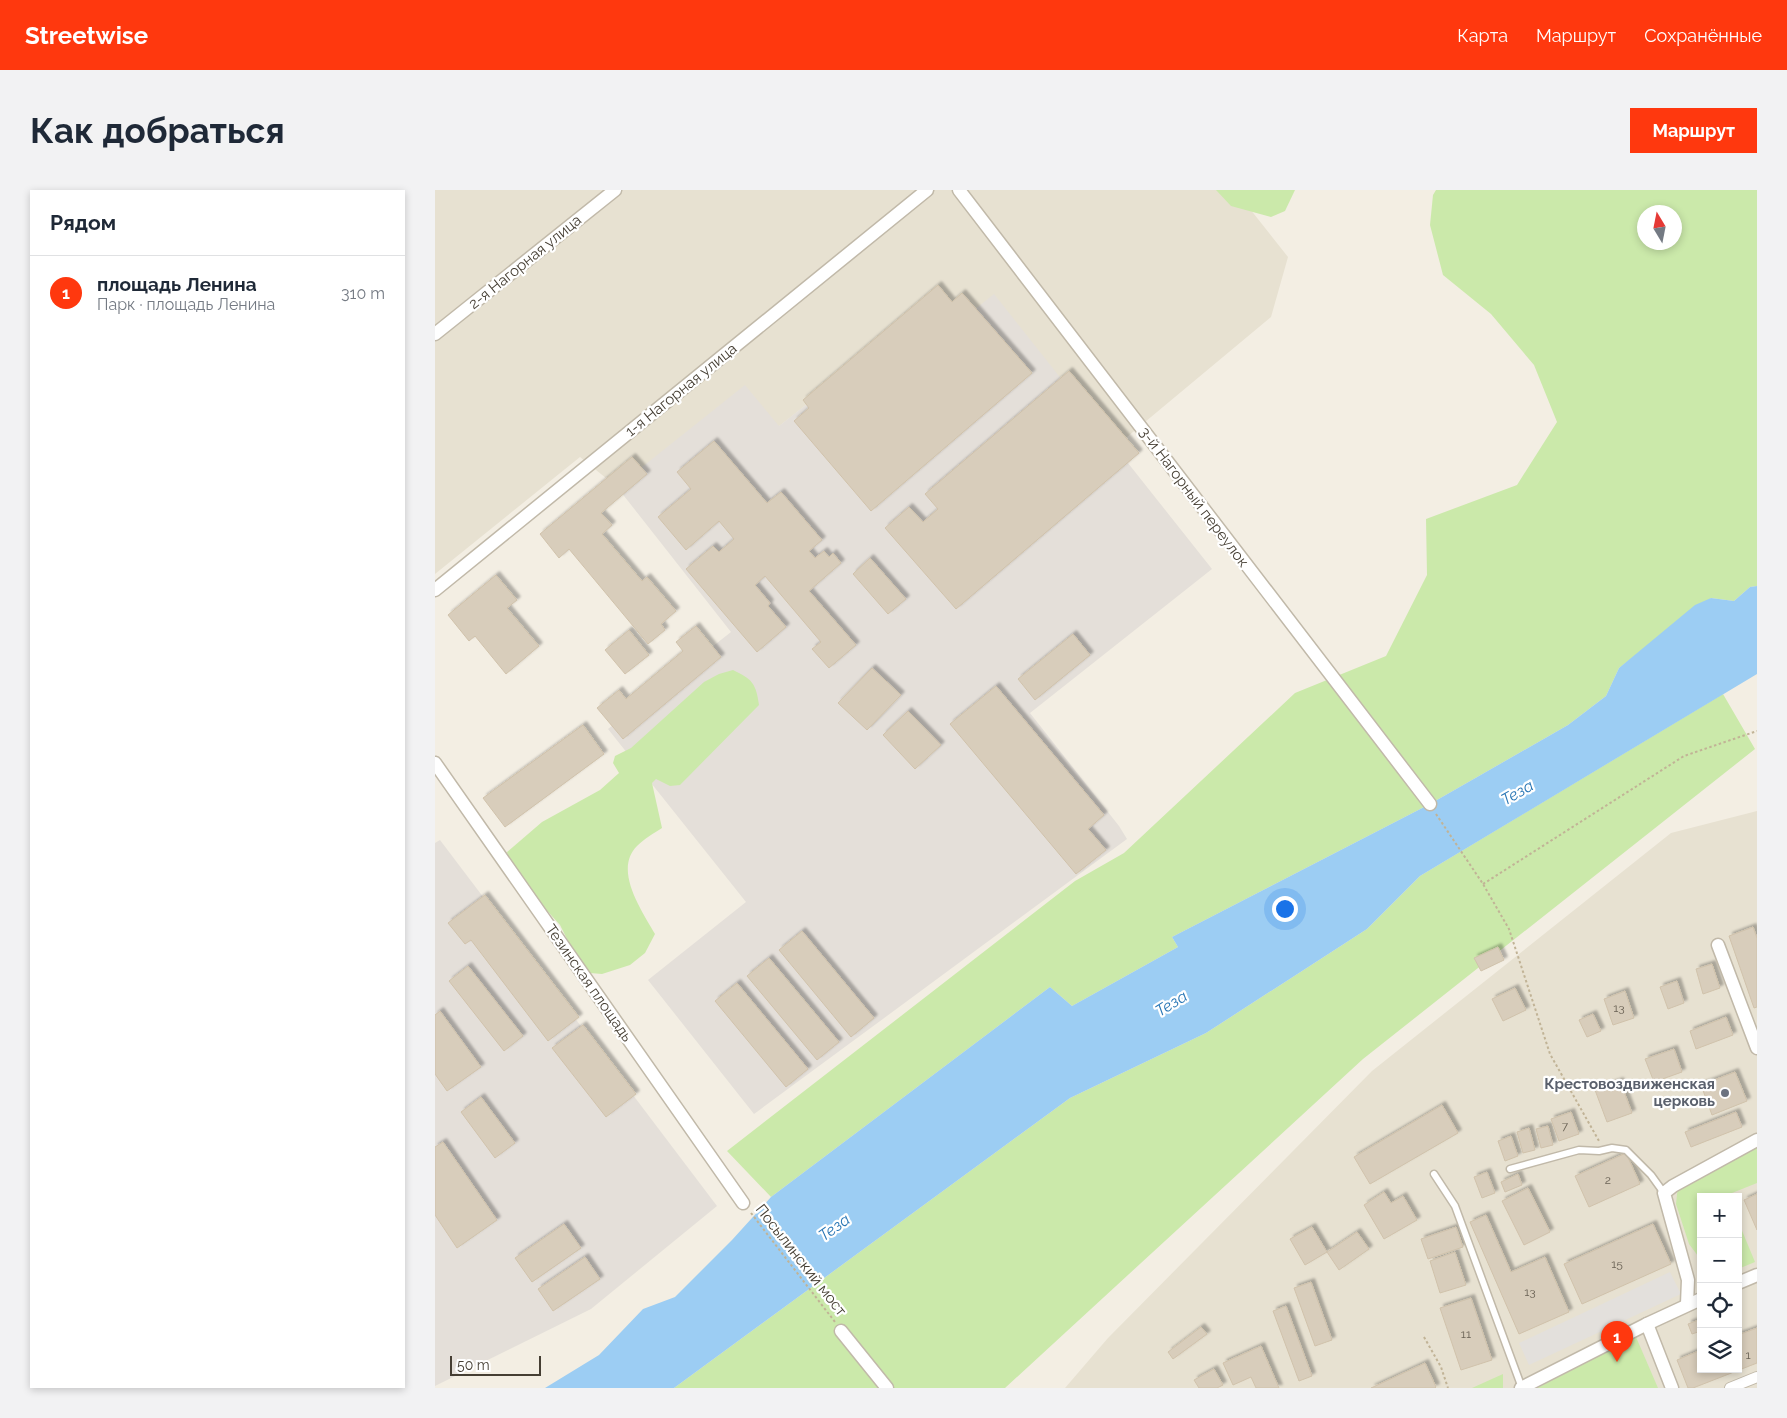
<!DOCTYPE html>
<html lang="ru">
<meta charset="utf-8">
<style>
body{margin:0;font-family:Raleway,sans-serif;background:#f2f2f3;color:#1f2937}
.controls{position:absolute;right:15px;bottom:15px;display:grid;overflow:hidden;border-radius:0px;box-shadow:0 2px 8px #0003}
.controls button{width:45px;height:45px;display:grid;place-items:center;padding:0;border:0;border-bottom:1px solid #e0e1e3;background:#fff;color:#1f2937;font:25px sans-serif}
.compass{position:absolute;left:1202px;top:15px;width:45px;height:45px;border-radius:50%;background:#fff;box-shadow:0 2px 8px #0003;rotate:350deg}
.scale{position:absolute;left:15px;bottom:12px;width:91px;box-sizing:border-box;padding-left:5px;border:2px solid #453e33;border-top:0;font-size:14px;line-height:18px;white-space:nowrap;color:#453e33;-webkit-text-stroke:4px #fff;paint-order:stroke}
.you{position:absolute;left:849px;top:718px;width:18px;height:18px;margin:-12px;border:4px solid #fff;border-radius:50%;background:#1a73e8;box-shadow:0 0 0 8px #1a73e833}
.badge{display:grid;place-items:center;width:32px;height:32px;border-radius:50%;background:#ff380e;color:#fff;font-size:16px;font-weight:700}
.pin{position:absolute;translate:-50% -41px;filter:drop-shadow(0 1px 2px #0008)}
.pin::after{content:'';position:absolute;top:26px;width:18px;height:15px;background:inherit;clip-path:polygon(0 0,100% 0,50% 100%)}
.list{margin:0;padding:0;list-style:none}
h2{display:flex;justify-content:space-between;align-items:center;height:65px;margin:0;padding:0 20px;font-size:21px}
h2 small{font-size:16px;font-weight:400;color:#747a83}
.list li{display:grid;grid-template-columns:32px 1fr auto;gap:15px;align-items:center;box-sizing:border-box;height:75px;padding:0 20px;border-top:1px solid #e0e1e3}
.list b{display:block;font-size:19px;white-space:nowrap}
.list p{margin:0;font-size:16px;white-space:nowrap;color:#747a83}
.list em{font-size:16px;font-style:normal;color:#747a83}
.icon{flex:none;width:28px;height:28px;fill:none;stroke:currentColor;stroke-width:2;stroke-linecap:round;stroke-linejoin:round}
.map{position:relative;flex:none;width:1322px;height:1198px;overflow:hidden;border-radius:0px}
header{display:flex;align-items:center;gap:30px;box-sizing:border-box;height:70px;padding:0 25px;background:#ff380e;color:#fff}
header strong{font-size:24px}
nav{display:flex;gap:28px;margin-inline-start:auto;font-size:18px}
.intro{display:flex;align-items:center;justify-content:space-between;box-sizing:border-box;height:120px;padding:0 30px}
h1{margin:0;font-size:35px}
.button{padding:12px 22px;border-radius:0px;background:#ff380e;color:#fff;font-size:18px;font-weight:700}
main{display:flex;gap:30px;padding:0 30px}
aside{flex:1;background:#fff;border-radius:0px;box-shadow:0 2px 8px #0003}
.map>svg:first-child{display:block}
</style>
<header>
<strong>Streetwise</strong>
<nav><a>Карта</a><a>Маршрут</a><a>Сохранённые</a></nav>
</header>
<div class="intro"><h1>Как добраться</h1><a class="button">Маршрут</a></div>
<main>
<aside>
<h2>Рядом<small></small></h2>
<ul class="list">
<li><span class="badge">1</span><div><b>площадь Ленина</b><p>Парк · площадь Ленина</p></div><em>310 m</em></li>
</ul>
</aside>
<div class="map">
<svg width="1322" height="1198" viewBox="0 0 1322 1198">
<defs>
<filter id="shadow"><feDropShadow dx="3.5" dy="-3.5" stdDeviation="1" flood-color="#0004"/></filter>
</defs>
<rect width="100%" height="100%" fill="#f3eee3"/>
<!-- residential -->
<g fill="#e7e1d1" fill-rule="evenodd">
<path d="M 0,0 L 800,0 L 853,67 L 836,127 L 680,257 L 499,152 L 480,129 L 343,237 L 182,297 L 145,267 L 0,384 Z"/>
<path d="M 1322,621 L 1322,1198 L 630,1198 L 673,1148 L 937,881 L 1236,643 ZM 1266,1007 L 1303,1007 L 1303,1179 L 1266,1179 Z"/>
</g>
<!-- industrial -->
<g fill="#e4dfd9">
<path d="M 559,104 L 777,379 L 595,523 L 684,636 L 692,649 L 319,924 L 213,790 L 311,712 L 173,539 L 296,442 L 182,297 L 310,195 L 344,236 L 480,129 L 499,152 Z"/>
<path d="M 5,650 L 282,1016 L 156,1119 L 0,1196 L 0,653 Z"/>
</g>
<!-- green -->
<g fill="#cbe9aa" fill-rule="evenodd">
<path d="M 781,0 L 860,0 L 850,21 L 836,27 L 796,16 Z"/>
<path d="M 1001,0 L 1322,0 L 1322,396 L 1315,397 L 1299,411 L 1276,408 L 1184,478 L 1171,506 L 1133,535 L 995,614 L 737,747 L 743,757 L 637,816 L 615,797 L 336,1007 L 292,961 L 640,691 L 689,663 L 860,503 L 951,466 L 992,385 L 991,329 L 1082,295 L 1122,232 L 1099,175 L 1056,124 L 1008,85 L 995,35 L 998,5 ZM 1210,22 L 1240,22 L 1240,52 L 1210,52 Z"/>
<path d="M 298,480 C 317,489 321,493 324,515 L 245,595 L 235,596 L 221,589 L 217,593 L 227,638 C 219,643 209,649 202,656 C 178,680 207,721 220,744 L 210,763 L 195,775 L 167,784 L 155,783 L 142,769 L 125,735 L 76,681 L 72,662 L 107,632 L 165,600 L 184,583 L 178,573 L 180,566 L 196,558 L 269,492 L 284,484 Z"/>
<path d="M 1288,504 L 1320,559 L 928,869 L 570,1198 L 239,1198 L 635,908 L 771,843 L 932,739 L 985,686 Z"/>
<path d="M 1322,957 L 1322,993 L 1297,1003 L 1297,1007 L 1266,1007 L 1266,1070 L 1254,1054 L 1241,1014 L 1243,995 Z"/>
<path d="M 1303,1031 L 1320,1072 L 1303,1079 Z"/>
<path d="M 1201,1147 L 1223,1198 L 1102,1198 Z"/>
<path d="M 1068,1184 L 1068,1198 L 1037,1198 Z"/>
</g>
<!-- parking -->
<path fill="#e3e0dc" d="M 1235,1082 L 1246,1104 L 1094,1175 L 1084,1153 Z"/>
<!-- water -->
<path fill="#9ccdf3" d="M 1322,396 L 1322,484 L 985,686 L 932,739 L 771,843 L 635,908 L 239,1198 L 110,1198 L 164,1165 L 208,1119 L 240,1107 L 297,1050 L 336,1007 L 615,797 L 637,816 L 743,757 L 737,747 L 995,614 L 1133,535 L 1171,506 L 1184,478 L 1260,415 L 1276,408 L 1299,411 L 1315,397 Z"/>
<!-- building -->
<g fill="#d8cdbb" stroke="#d0c2ab" filter="url(#shadow)">
<path d="M 503,95 L 517,112 L 527,103 L 597,183 L 436,321 L 359,231 L 374,218 L 368,210 Z"/>
<path d="M 634,181 L 704,263 L 521,419 L 450,338 L 474,317 L 488,332 L 503,319 L 490,304 Z"/>
<path d="M 279,251 L 332,313 L 346,302 L 387,350 L 374,361 L 380,368 L 389,361 L 394,367 L 398,363 L 406,373 L 374,401 L 421,455 L 394,478 L 377,459 L 386,452 L 330,386 L 320,395 L 335,413 L 333,416 L 351,437 L 322,462 L 251,379 L 278,356 L 284,362 L 299,349 L 284,331 L 251,360 L 223,327 L 256,299 L 242,282 Z"/>
<path d="M 197,267 L 212,284 L 166,323 L 177,335 L 167,344 L 207,391 L 212,387 L 241,421 L 226,434 L 230,440 L 213,454 L 134,359 L 124,368 L 105,344 Z"/>
<path d="M 435,368 L 471,409 L 453,424 L 418,384 Z"/>
<path d="M 61,385 L 82,410 L 72,418 L 104,456 L 71,484 L 40,446 L 34,451 L 13,425 Z"/>
<path d="M 261,436 L 286,467 L 188,549 L 162,518 L 184,500 L 191,509 L 248,461 L 241,452 Z"/>
<path d="M 194,440 L 214,465 L 190,484 L 170,460 Z"/>
<path d="M 638,444 L 655,465 L 600,510 L 583,489 Z"/>
<path d="M 437,478 L 466,505 L 432,540 L 403,513 Z"/>
<path d="M 561,496 L 669,625 L 653,639 L 671,660 L 641,684 L 515,534 Z"/>
<path d="M 473,521 L 506,555 L 480,579 L 448,545 Z"/>
<path d="M 148,535 L 169,564 L 70,637 L 48,608 Z"/>
<path d="M 50,705 L 144,827 L 113,851 L 36,750 L 30,754 L 13,733 Z"/>
<path d="M 1318,737 L 1322,748 L 1322,817 L 1319,818 L 1294,746 Z"/>
<path d="M 367,741 L 439,828 L 416,847 L 344,760 Z"/>
<path d="M 1063,757 L 1069,770 L 1046,781 L 1039,768 Z"/>
<path d="M 334,768 L 404,852 L 382,870 L 312,786 Z"/>
<path d="M 1277,774 L 1285,798 L 1268,804 L 1261,779 Z"/>
<path d="M 33,776 L 88,846 L 69,861 L 14,791 Z"/>
<path d="M 1242,791 L 1249,813 L 1233,819 L 1225,797 Z"/>
<path d="M 302,793 L 373,879 L 351,897 L 280,811 Z"/>
<path d="M 1080,798 L 1091,820 L 1068,831 L 1057,809 Z"/>
<path d="M 1190,801 L 1199,828 L 1178,835 L 1169,809 Z"/>
<path d="M 5,821 L 46,877 L 12,901 L 0,884 L 0,825 Z"/>
<path d="M 1158,824 L 1166,841 L 1152,847 L 1144,830 Z"/>
<path d="M 1291,827 L 1298,845 L 1261,859 L 1255,841 Z"/>
<path d="M 148,835 L 201,904 L 171,927 L 117,858 Z"/>
<path d="M 1239,859 L 1247,882 L 1219,892 L 1210,869 Z"/>
<path d="M 1300,882 L 1312,911 L 1277,925 L 1266,895 Z"/>
<path d="M 1185,891 L 1197,923 L 1172,932 L 1160,900 Z"/>
<path d="M 46,907 L 80,953 L 60,968 L 26,922 Z"/>
<path d="M 1007,915 L 1023,943 L 935,994 L 919,967 Z"/>
<path d="M 1136,922 L 1144,944 L 1124,951 L 1116,929 Z"/>
<path d="M 1301,922 L 1307,937 L 1256,957 L 1250,942 Z"/>
<path d="M 1113,936 L 1118,955 L 1106,958 L 1101,939 Z"/>
<path d="M 1094,938 L 1100,960 L 1088,963 L 1082,942 Z"/>
<path d="M 1076,946 L 1083,966 L 1070,971 L 1063,951 Z"/>
<path d="M 8,952 L 62,1030 L 22,1058 L 0,1025 L 0,957 Z"/>
<path d="M 1191,963 L 1205,994 L 1154,1017 L 1140,986 Z"/>
<path d="M 1052,982 L 1060,1003 L 1047,1008 L 1039,987 Z"/>
<path d="M 1083,984 L 1087,995 L 1070,1002 L 1066,992 Z"/>
<path d="M 1093,998 L 1115,1042 L 1089,1055 L 1067,1011 Z"/>
<path d="M 949,1002 L 956,1013 L 968,1006 L 982,1030 L 949,1049 L 929,1015 Z"/>
<path d="M 1322,1004 L 1322,1040 L 1309,1010 Z"/>
<path d="M 1051,1025 L 1076,1082 L 1110,1067 L 1134,1122 L 1084,1144 L 1035,1032 Z"/>
<path d="M 129,1034 L 146,1058 L 97,1092 L 80,1068 Z"/>
<path d="M 1218,1034 L 1236,1074 L 1147,1114 L 1129,1074 Z"/>
<path d="M 877,1037 L 892,1062 L 870,1075 L 855,1049 Z"/>
<path d="M 1021,1037 L 1028,1057 L 993,1069 L 986,1049 Z"/>
<path d="M 922,1042 L 934,1059 L 904,1080 L 892,1062 Z"/>
<path d="M 1020,1062 L 1031,1095 L 1005,1103 L 995,1071 Z"/>
<path d="M 150,1067 L 165,1089 L 118,1121 L 103,1099 Z"/>
<path d="M 876,1092 L 897,1150 L 880,1156 L 859,1098 Z"/>
<path d="M 1036,1108 L 1057,1170 L 1026,1180 L 1005,1118 Z"/>
<path d="M 851,1116 L 877,1186 L 864,1191 L 838,1121 Z"/>
<path d="M 1266,1129 L 1266,1141 L 1257,1144 L 1253,1134 Z"/>
<path d="M 766,1137 L 772,1144 L 738,1169 L 733,1162 Z"/>
<path d="M 1322,1138 L 1322,1173 L 1258,1198 L 1253,1198 L 1242,1170 L 1266,1160 L 1266,1179 L 1303,1179 L 1303,1145 Z"/>
<path d="M 826,1156 L 844,1198 L 821,1198 L 816,1187 L 798,1195 L 788,1173 Z"/>
<path d="M 990,1173 L 1001,1197 L 1000,1198 L 936,1198 Z"/>
<path d="M 779,1179 L 788,1195 L 782,1198 L 764,1198 L 759,1190 Z"/>
</g>
<g fill="none" stroke-linecap="round" stroke-linejoin="round">
<!-- service casing -->
<g stroke="#c1b9a9" stroke-width="9">
<g id="service">
<path d="M 1075,979 L 1144,960 L 1164,961 L 1177,958 L 1191,960 L 1216,985 L 1229,1003"/>
<path d="M 999,984 L 1020,1016 L 1087,1198"/>
</g>
</g>
<!-- pedestrian casing -->
<g stroke="#c1b9a9" stroke-width="12">
<path id="pedestrian" d="M 1295,1198 L 1322,1187"/>
</g>
<!-- minor casing -->
<g stroke="#c1b9a9" stroke-width="15">
<g id="minor">
<path d="M 524,0 L 995,614"/>
<path d="M 0,144 L 180,0"/>
<path d="M 0,400 L 492,0"/>
<path d="M 0,573 L 308,1013"/>
<path d="M 1283,755 L 1322,858"/>
<path d="M 1303,1093 L 1322,1085"/>
<path d="M 1252,1114 L 1253,1090 L 1229,1003 L 1238,996 L 1322,950"/>
<path d="M 1212,1134 L 1266,1109"/>
<path d="M 406,1141 L 452,1198"/>
<path d="M 1086,1198 L 1212,1134 L 1237,1198"/>
</g>
</g>
<!-- path -->
<g stroke="#c1b396" stroke-width="2" stroke-dasharray="2.5 2.5" stroke-linecap="butt">
<path d="M 1001,624 L 1048,694 L 1074,739 L 1115,864 L 1164,951"/>
<path d="M 1048,694 L 1249,566 L 1322,541"/>
<path d="M 316,1023 L 400,1132"/>
<path d="M 989,1147 L 1006,1177 L 1013,1198"/>
</g>
<!-- service -->
<use href="#service" stroke="#fff" stroke-width="6"/>
<!-- pedestrian -->
<use href="#pedestrian" stroke="#fff" stroke-width="10"/>
<!-- minor -->
<use href="#minor" stroke="#fff" stroke-width="12"/>
</g>
<!-- markers -->
<circle fill="#6b7280" stroke="#fff" stroke-width="2" cx="1290" cy="903" r="5"/>
<g text-anchor="middle" stroke-width="4.5" stroke-linejoin="round" paint-order="stroke">
<!-- number labels -->
<g font-size="12" fill="#6a6255">
<text x="1184" y="822">13</text>
<text x="1130" y="940">7</text>
<text x="1173" y="994">2</text>
<text x="1182" y="1078">15</text>
<text x="1095" y="1106">13</text>
<text x="1031" y="1148">11</text>
<text x="1313" y="1169">1</text>
</g>
<!-- street labels -->
<g font-size="15" fill="#453e33" stroke="#fff">
<text transform="translate(90 72) rotate(-39)" y="5">2-я Нагорная улица</text>
<text transform="translate(246 200) rotate(-39)" y="5">1-я Нагорная улица</text>
<text transform="translate(759 307) rotate(53)" y="5">3-й Нагорный переулок</text>
<text transform="translate(154 793) rotate(55)" y="5">Тезинская площадь</text>
<text transform="translate(366 1070) rotate(52)" y="5">Посылинский мост</text>
</g>
<!-- worship labels -->
<g font-size="15" font-weight="bold" fill="#5b616d" stroke="#fff" text-anchor="end">
<text x="1280" y="899">Крестовоздвиженская<tspan x="1280" dy="17">церковь</tspan></text>
</g>
<!-- water labels -->
<g font-size="16" font-style="italic" fill="#2876b5" stroke="#fff">
<text transform="translate(1082 602) rotate(-30)" y="6">Теза</text>
<text transform="translate(736 813) rotate(-32)" y="6">Теза</text>
<text transform="translate(399 1037) rotate(-36)" y="6">Теза</text>
</g>
</g>
</svg>
<div class="controls">
<button>+</button>
<button>−</button>
<button><svg class="icon" aria-label="locate" viewBox="0 0 24 24"><circle cx="12" cy="12" r="6"/><path d="M12 2v4M12 18v4M2 12h4M18 12h4"/></svg></button>
<button><svg class="icon" aria-label="layers" viewBox="0 0 24 24"><path d="M12 4l9 5-9 5-9-5zM3 14l9 5 9-5"/></svg></button>
</div>
<svg class="compass" viewBox="-18 -18 36 36"><path d="M0-13l5 13h-10z" fill="#e53935"/><path d="M0 13l5-13h-10z" fill="#747a83"/></svg>
<div class="scale">50 m</div>
<div class="you"></div>
<div class="pin badge" style="left:1182px;top:1172px">1</div>
</div>
</main>
